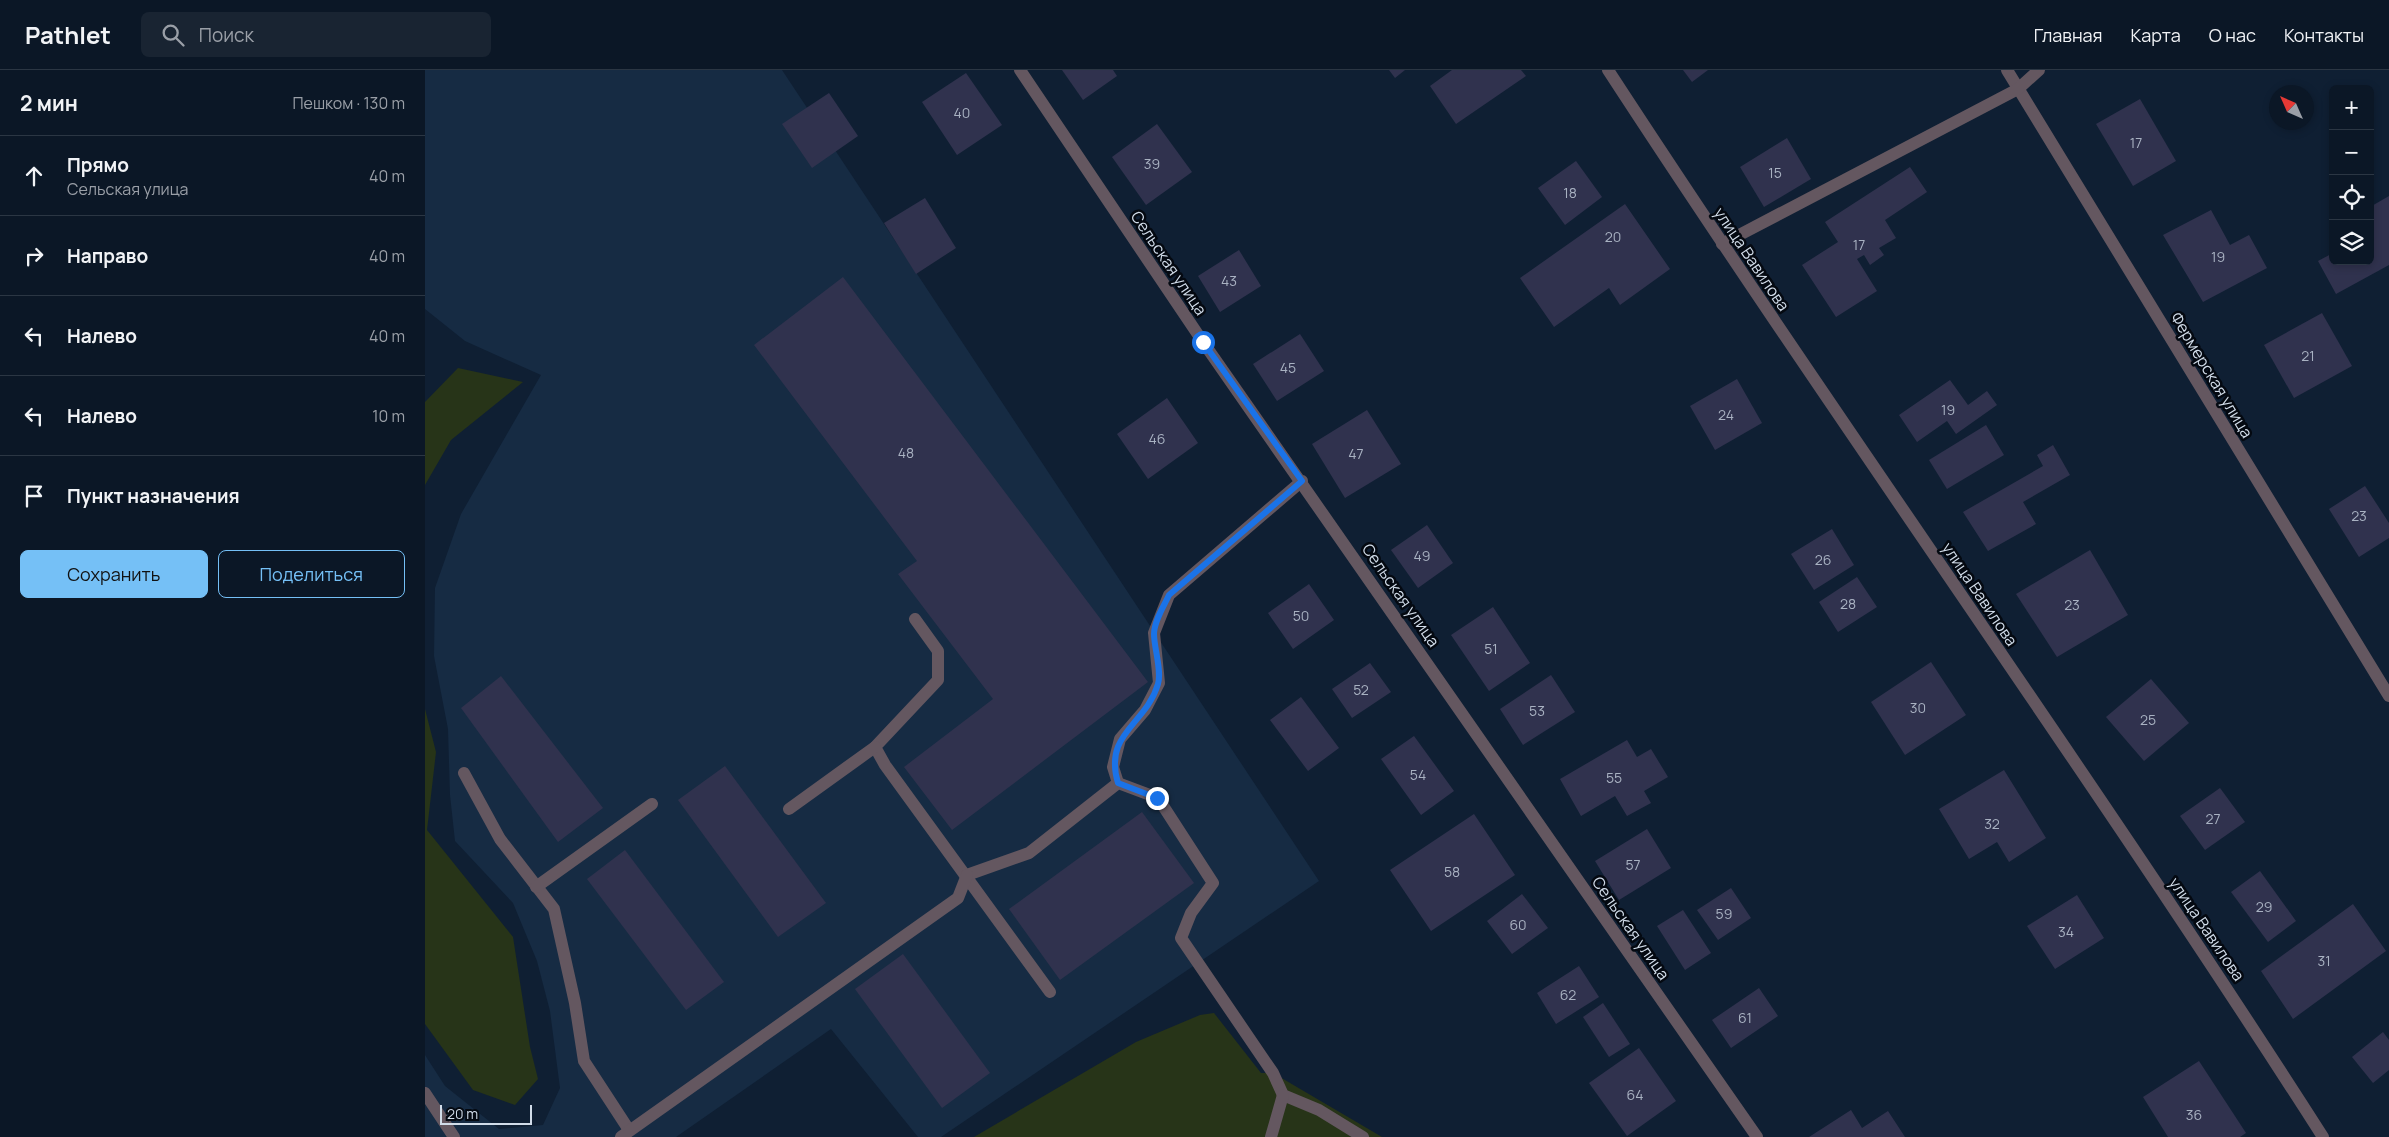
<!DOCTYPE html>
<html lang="ru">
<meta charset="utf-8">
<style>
body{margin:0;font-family:Manrope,sans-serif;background:#192432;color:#f1f3f6}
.controls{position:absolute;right:15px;top:15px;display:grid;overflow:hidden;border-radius:8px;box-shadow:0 2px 8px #0003}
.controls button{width:45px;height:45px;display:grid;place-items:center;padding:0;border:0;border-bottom:1px solid #2b3643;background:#0b1726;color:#f1f3f6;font:25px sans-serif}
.compass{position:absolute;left:1844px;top:15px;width:45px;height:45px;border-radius:50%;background:#0b1726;box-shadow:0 2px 8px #0003;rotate:315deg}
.scale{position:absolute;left:15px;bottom:12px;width:92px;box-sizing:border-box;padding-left:5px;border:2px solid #d1dce9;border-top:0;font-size:14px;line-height:18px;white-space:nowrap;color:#d1dce9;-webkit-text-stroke:4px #040911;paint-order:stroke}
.stop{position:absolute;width:15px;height:15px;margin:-11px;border:4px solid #1a73e8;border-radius:50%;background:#fff}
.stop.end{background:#1a73e8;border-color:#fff;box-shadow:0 1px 5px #0008}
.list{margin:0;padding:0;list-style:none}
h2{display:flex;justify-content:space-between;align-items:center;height:65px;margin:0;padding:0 20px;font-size:21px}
h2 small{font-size:16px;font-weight:400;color:#9a9fa7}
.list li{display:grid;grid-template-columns:32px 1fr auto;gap:15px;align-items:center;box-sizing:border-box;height:80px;padding:0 20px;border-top:1px solid #2b3643}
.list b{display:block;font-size:19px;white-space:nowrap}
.list p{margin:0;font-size:16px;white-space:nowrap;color:#9a9fa7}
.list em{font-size:16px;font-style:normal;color:#9a9fa7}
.actions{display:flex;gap:10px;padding:15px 20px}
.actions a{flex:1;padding:11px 0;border:1px solid #75c0f6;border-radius:8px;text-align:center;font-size:18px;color:#75c0f6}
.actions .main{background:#75c0f6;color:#111}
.icon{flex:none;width:28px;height:28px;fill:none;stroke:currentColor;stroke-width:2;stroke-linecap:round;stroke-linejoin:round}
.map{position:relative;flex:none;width:1964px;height:1067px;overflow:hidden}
header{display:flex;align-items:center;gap:30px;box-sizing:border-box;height:70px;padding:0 25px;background:#0b1726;border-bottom:1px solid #2b3643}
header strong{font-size:24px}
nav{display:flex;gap:28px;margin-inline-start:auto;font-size:18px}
.search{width:350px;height:45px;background:#192432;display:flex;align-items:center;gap:12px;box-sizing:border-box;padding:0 18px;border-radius:8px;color:#9a9fa7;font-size:19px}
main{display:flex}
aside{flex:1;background:#0b1726}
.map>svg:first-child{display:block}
</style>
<header>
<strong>Pathlet</strong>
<div class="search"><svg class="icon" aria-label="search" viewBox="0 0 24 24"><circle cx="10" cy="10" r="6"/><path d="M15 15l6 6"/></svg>Поиск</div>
<nav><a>Главная</a><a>Карта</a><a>О нас</a><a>Контакты</a></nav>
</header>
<main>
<aside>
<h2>2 мин<small>Пешком · 130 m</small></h2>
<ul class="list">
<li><svg class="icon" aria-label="ahead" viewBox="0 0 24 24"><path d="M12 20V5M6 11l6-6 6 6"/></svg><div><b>Прямо</b><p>Сельская улица</p></div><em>40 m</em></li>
<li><svg class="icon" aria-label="right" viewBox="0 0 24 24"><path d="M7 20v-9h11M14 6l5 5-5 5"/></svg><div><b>Направо</b></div><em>40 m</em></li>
<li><svg class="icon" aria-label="left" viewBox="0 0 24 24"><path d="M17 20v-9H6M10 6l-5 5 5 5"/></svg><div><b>Налево</b></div><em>40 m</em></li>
<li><svg class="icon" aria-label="left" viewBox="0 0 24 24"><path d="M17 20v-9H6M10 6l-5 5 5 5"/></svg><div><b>Налево</b></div><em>10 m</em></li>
<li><svg class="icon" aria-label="arrive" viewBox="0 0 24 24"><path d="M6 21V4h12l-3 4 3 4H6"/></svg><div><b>Пункт назначения</b></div></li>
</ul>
<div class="actions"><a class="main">Сохранить</a><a>Поделиться</a></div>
</aside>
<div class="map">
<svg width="1964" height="1067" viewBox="0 0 1964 1067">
<rect width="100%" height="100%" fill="#0f1f33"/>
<!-- built -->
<path fill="#162b43" d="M 0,0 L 357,0 L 894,811 L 516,1067 L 493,1067 L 406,959 L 251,1067 L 0,1067 L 0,985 L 20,1016 L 74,1059 L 118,1055 L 135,1018 L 125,941 L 112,891 L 88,833 L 30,771 L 25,725 L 23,659 L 9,586 L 10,518 L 36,444 L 116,305 L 40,271 L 0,239 Z"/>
<!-- green -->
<g fill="#273418">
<path d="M 33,298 L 98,312 L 26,370 L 0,415 L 0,332 Z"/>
<path d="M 0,639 L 11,682 L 2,760 L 88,867 L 105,977 L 113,1009 L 90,1035 L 48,1020 L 0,954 Z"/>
<path d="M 789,943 L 836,1003 L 848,1003 L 957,1067 L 549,1067 L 711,972 L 775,945 Z"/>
</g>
<!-- building -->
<g fill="#30324e">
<path d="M 637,0 L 688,0 L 692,6 L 658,30 Z"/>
<path d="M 964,0 L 980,0 L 970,8 Z"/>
<path d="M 1027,0 L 1096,0 L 1101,6 L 1031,54 L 1005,16 Z"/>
<path d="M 1258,0 L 1283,0 L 1267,12 Z"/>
<path d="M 541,3 L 577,55 L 532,85 L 497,32 Z"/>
<path d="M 404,23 L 433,66 L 387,98 L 357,54 Z"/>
<path d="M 1715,29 L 1751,91 L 1708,116 L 1671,54 Z"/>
<path d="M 732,54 L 767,102 L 721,135 L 687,87 Z"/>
<path d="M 1362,68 L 1386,109 L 1339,137 L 1315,97 Z"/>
<path d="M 1151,91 L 1177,127 L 1140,155 L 1113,118 Z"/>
<path d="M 1485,97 L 1502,122 L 1460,150 L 1471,168 L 1454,178 L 1459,185 L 1445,195 L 1439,185 L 1432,189 L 1452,221 L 1411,247 L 1377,195 L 1413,172 L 1400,152 Z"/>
<path d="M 1964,126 L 1964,195 L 1911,224 L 1893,191 L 1908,183 L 1908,191 L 1945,191 L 1945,137 Z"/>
<path d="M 500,128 L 531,178 L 491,204 L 459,153 Z"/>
<path d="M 1200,134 L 1245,199 L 1195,235 L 1184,218 L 1129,257 L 1095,208 Z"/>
<path d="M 1786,140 L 1805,175 L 1824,165 L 1842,198 L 1778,232 L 1738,165 Z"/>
<path d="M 814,180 L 836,216 L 795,242 L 773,206 Z"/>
<path d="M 418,207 L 723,612 L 527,760 L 479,697 L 568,629 L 473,504 L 492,491 L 329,275 Z"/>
<path d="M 1897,243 L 1927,296 L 1869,328 L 1839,275 Z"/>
<path d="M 875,264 L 899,301 L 852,331 L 828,294 Z"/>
<path d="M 1312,309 L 1337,353 L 1290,380 L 1265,336 Z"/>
<path d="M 1525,310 L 1543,335 L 1562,321 L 1572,335 L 1531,364 L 1522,351 L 1492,372 L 1474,345 Z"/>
<path d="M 742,328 L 773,373 L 723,409 L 692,364 Z"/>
<path d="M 942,340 L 976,394 L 920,428 L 887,374 Z"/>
<path d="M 1561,355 L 1579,385 L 1522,419 L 1504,390 Z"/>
<path d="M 1628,375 L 1645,405 L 1598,432 L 1611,454 L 1563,481 L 1538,442 L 1618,396 L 1612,385 Z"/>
<path d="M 1940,416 L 1964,453 L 1964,468 L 1934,487 L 1904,439 Z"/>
<path d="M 1002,455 L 1028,493 L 993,518 L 966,480 Z"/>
<path d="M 1407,459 L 1429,495 L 1389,520 L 1366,484 Z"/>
<path d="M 1665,480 L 1703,545 L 1632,587 L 1591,524 Z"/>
<path d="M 1432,507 L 1452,537 L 1413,562 L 1394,532 Z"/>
<path d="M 884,514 L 909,550 L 868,579 L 843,543 Z"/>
<path d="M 1068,537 L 1105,593 L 1064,621 L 1026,565 Z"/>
<path d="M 1506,592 L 1541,645 L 1480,685 L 1446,632 Z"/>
<path d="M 945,593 L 966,622 L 927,648 L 907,619 Z"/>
<path d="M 1126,605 L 1150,642 L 1098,675 L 1075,639 Z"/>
<path d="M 76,606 L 178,738 L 133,772 L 36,638 Z"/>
<path d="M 1726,609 L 1764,653 L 1719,691 L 1681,647 Z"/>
<path d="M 876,627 L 914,678 L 883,701 L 845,650 Z"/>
<path d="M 989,666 L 1029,721 L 996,745 L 956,689 Z"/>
<path d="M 1202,670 L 1212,687 L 1226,679 L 1243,707 L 1219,721 L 1226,733 L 1202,746 L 1190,726 L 1156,746 L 1135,709 Z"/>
<path d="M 300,696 L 401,833 L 353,867 L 253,730 Z"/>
<path d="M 1579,700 L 1621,768 L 1584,792 L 1572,772 L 1544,789 L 1514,739 Z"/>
<path d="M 1795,718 L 1820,752 L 1780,780 L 1755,746 Z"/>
<path d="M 717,742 L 769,813 L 635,910 L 584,839 Z"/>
<path d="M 1049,744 L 1090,805 L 1006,861 L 965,800 Z"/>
<path d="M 1222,759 L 1246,798 L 1194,830 L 1170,791 Z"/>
<path d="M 200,780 L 299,912 L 261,940 L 162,809 Z"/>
<path d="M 1835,801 L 1871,851 L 1843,872 L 1806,822 Z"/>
<path d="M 1306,818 L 1326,848 L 1293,870 L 1272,840 Z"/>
<path d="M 1097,824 L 1123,858 L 1087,884 L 1062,851 Z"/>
<path d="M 1652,825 L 1679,868 L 1630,899 L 1602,856 Z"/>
<path d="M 1928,834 L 1961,881 L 1868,949 L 1836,901 Z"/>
<path d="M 1258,840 L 1286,883 L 1260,900 L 1232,856 Z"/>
<path d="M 478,884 L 565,1003 L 517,1038 L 430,919 Z"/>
<path d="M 1154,896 L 1174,927 L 1131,954 L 1112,923 Z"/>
<path d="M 1334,918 L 1353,946 L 1306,978 L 1287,950 Z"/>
<path d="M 1178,933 L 1205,974 L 1184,987 L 1158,947 Z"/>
<path d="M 1958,962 L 1964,970 L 1964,1000 L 1948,1013 L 1927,987 Z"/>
<path d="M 1214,978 L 1251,1031 L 1202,1066 L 1164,1013 Z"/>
<path d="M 1774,991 L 1821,1063 L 1815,1067 L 1743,1067 L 1718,1027 Z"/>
<path d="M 1426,1040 L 1437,1058 L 1463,1041 L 1480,1067 L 1384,1067 Z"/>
</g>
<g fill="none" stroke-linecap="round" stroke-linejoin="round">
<!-- service -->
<g stroke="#645760" stroke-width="12">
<path d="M 490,549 L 513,581 L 513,610 L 450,677 L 460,695 L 625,922"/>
<path d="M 39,703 L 75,769 L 129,839 L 150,933 L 159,991 L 204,1060"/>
<path d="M 693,713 L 688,697 L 695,669 L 720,640 L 734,613 L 729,563 L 744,525 L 877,411"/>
<path d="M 364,739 L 450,677"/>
<path d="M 542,805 L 604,783 L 693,713 L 733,728 L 788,813 L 766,843 L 756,868 L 848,1003 L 858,1025 L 894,1040 L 938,1067"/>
<path d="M 111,817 L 227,734"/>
<path d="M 0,1023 L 29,1067"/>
<path d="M 846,1067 L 858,1025"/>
</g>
<!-- minor -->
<g stroke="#645760" stroke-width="12">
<path d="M 595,0 L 778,272 L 1332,1067"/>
<path d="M 1183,0 C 1417,359 1667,706 1898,1067"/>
<path d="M 1582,0 L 1964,626"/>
<path d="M 1297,174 L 1593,19 L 1614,0"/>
<path d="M 196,1067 L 533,828 L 542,805"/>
</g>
</g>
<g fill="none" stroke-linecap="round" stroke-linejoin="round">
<!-- route -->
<path stroke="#1a73e8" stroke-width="6" d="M 732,728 L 693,713 C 678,663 721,655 733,614 C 737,601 729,578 729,564 C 729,551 739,536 744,525 L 877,411 L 778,272"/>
</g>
<g text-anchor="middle" stroke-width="5" stroke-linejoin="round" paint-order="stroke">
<!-- number labels -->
<g font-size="14" fill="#a9b2c2">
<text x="537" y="48">40</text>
<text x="1711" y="78">17</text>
<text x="727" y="99">39</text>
<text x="1350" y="108">15</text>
<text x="1145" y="128">18</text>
<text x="1188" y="172">20</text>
<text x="1434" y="180">17</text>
<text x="1793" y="192">19</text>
<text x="804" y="216">43</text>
<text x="1883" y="291">21</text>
<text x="863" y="303">45</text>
<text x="1523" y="345">19</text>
<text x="1301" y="350">24</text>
<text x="732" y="374">46</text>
<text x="481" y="388">48</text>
<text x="931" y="389">47</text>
<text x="1934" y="451">23</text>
<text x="997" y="491">49</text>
<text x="1398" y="495">26</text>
<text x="1423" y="539">28</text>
<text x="1647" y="540">23</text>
<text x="876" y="551">50</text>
<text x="1066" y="584">51</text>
<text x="936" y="625">52</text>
<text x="1493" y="643">30</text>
<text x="1112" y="646">53</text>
<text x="1723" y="655">25</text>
<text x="993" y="710">54</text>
<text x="1189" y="713">55</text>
<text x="1788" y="754">27</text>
<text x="1567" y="759">32</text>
<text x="1208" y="800">57</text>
<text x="1027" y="807">58</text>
<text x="1839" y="842">29</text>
<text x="1299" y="849">59</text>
<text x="1093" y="860">60</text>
<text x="1641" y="867">34</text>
<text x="1899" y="896">31</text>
<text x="1143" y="930">62</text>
<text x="1320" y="953">61</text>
<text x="1210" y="1030">64</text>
<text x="1769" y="1050">36</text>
</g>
<!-- street labels -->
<g font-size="16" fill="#d1dce9" stroke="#040911">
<text transform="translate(1327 189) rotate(56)" y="6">улица Вавилова</text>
<text transform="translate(744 193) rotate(56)" y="6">Сельская улица</text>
<text transform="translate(1787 305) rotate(59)" y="6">Фермерская улица</text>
<text transform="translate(1555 524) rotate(56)" y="6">улица Вавилова</text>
<text transform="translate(976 525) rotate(55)" y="6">Сельская улица</text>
<text transform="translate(1206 858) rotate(55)" y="6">Сельская улица</text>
<text transform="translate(1782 859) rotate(56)" y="6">улица Вавилова</text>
</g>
</g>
</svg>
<div class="controls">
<button>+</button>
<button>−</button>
<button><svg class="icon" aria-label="locate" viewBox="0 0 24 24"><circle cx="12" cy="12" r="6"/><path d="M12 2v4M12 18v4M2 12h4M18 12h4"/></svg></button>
<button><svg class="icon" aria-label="layers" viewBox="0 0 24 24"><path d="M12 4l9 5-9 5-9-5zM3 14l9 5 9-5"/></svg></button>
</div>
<svg class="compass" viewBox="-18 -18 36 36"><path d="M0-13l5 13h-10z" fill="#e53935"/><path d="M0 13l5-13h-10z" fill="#9a9fa7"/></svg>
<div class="scale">20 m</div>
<div class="stop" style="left:778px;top:272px"></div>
<div class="stop end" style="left:732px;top:728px"></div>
</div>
</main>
